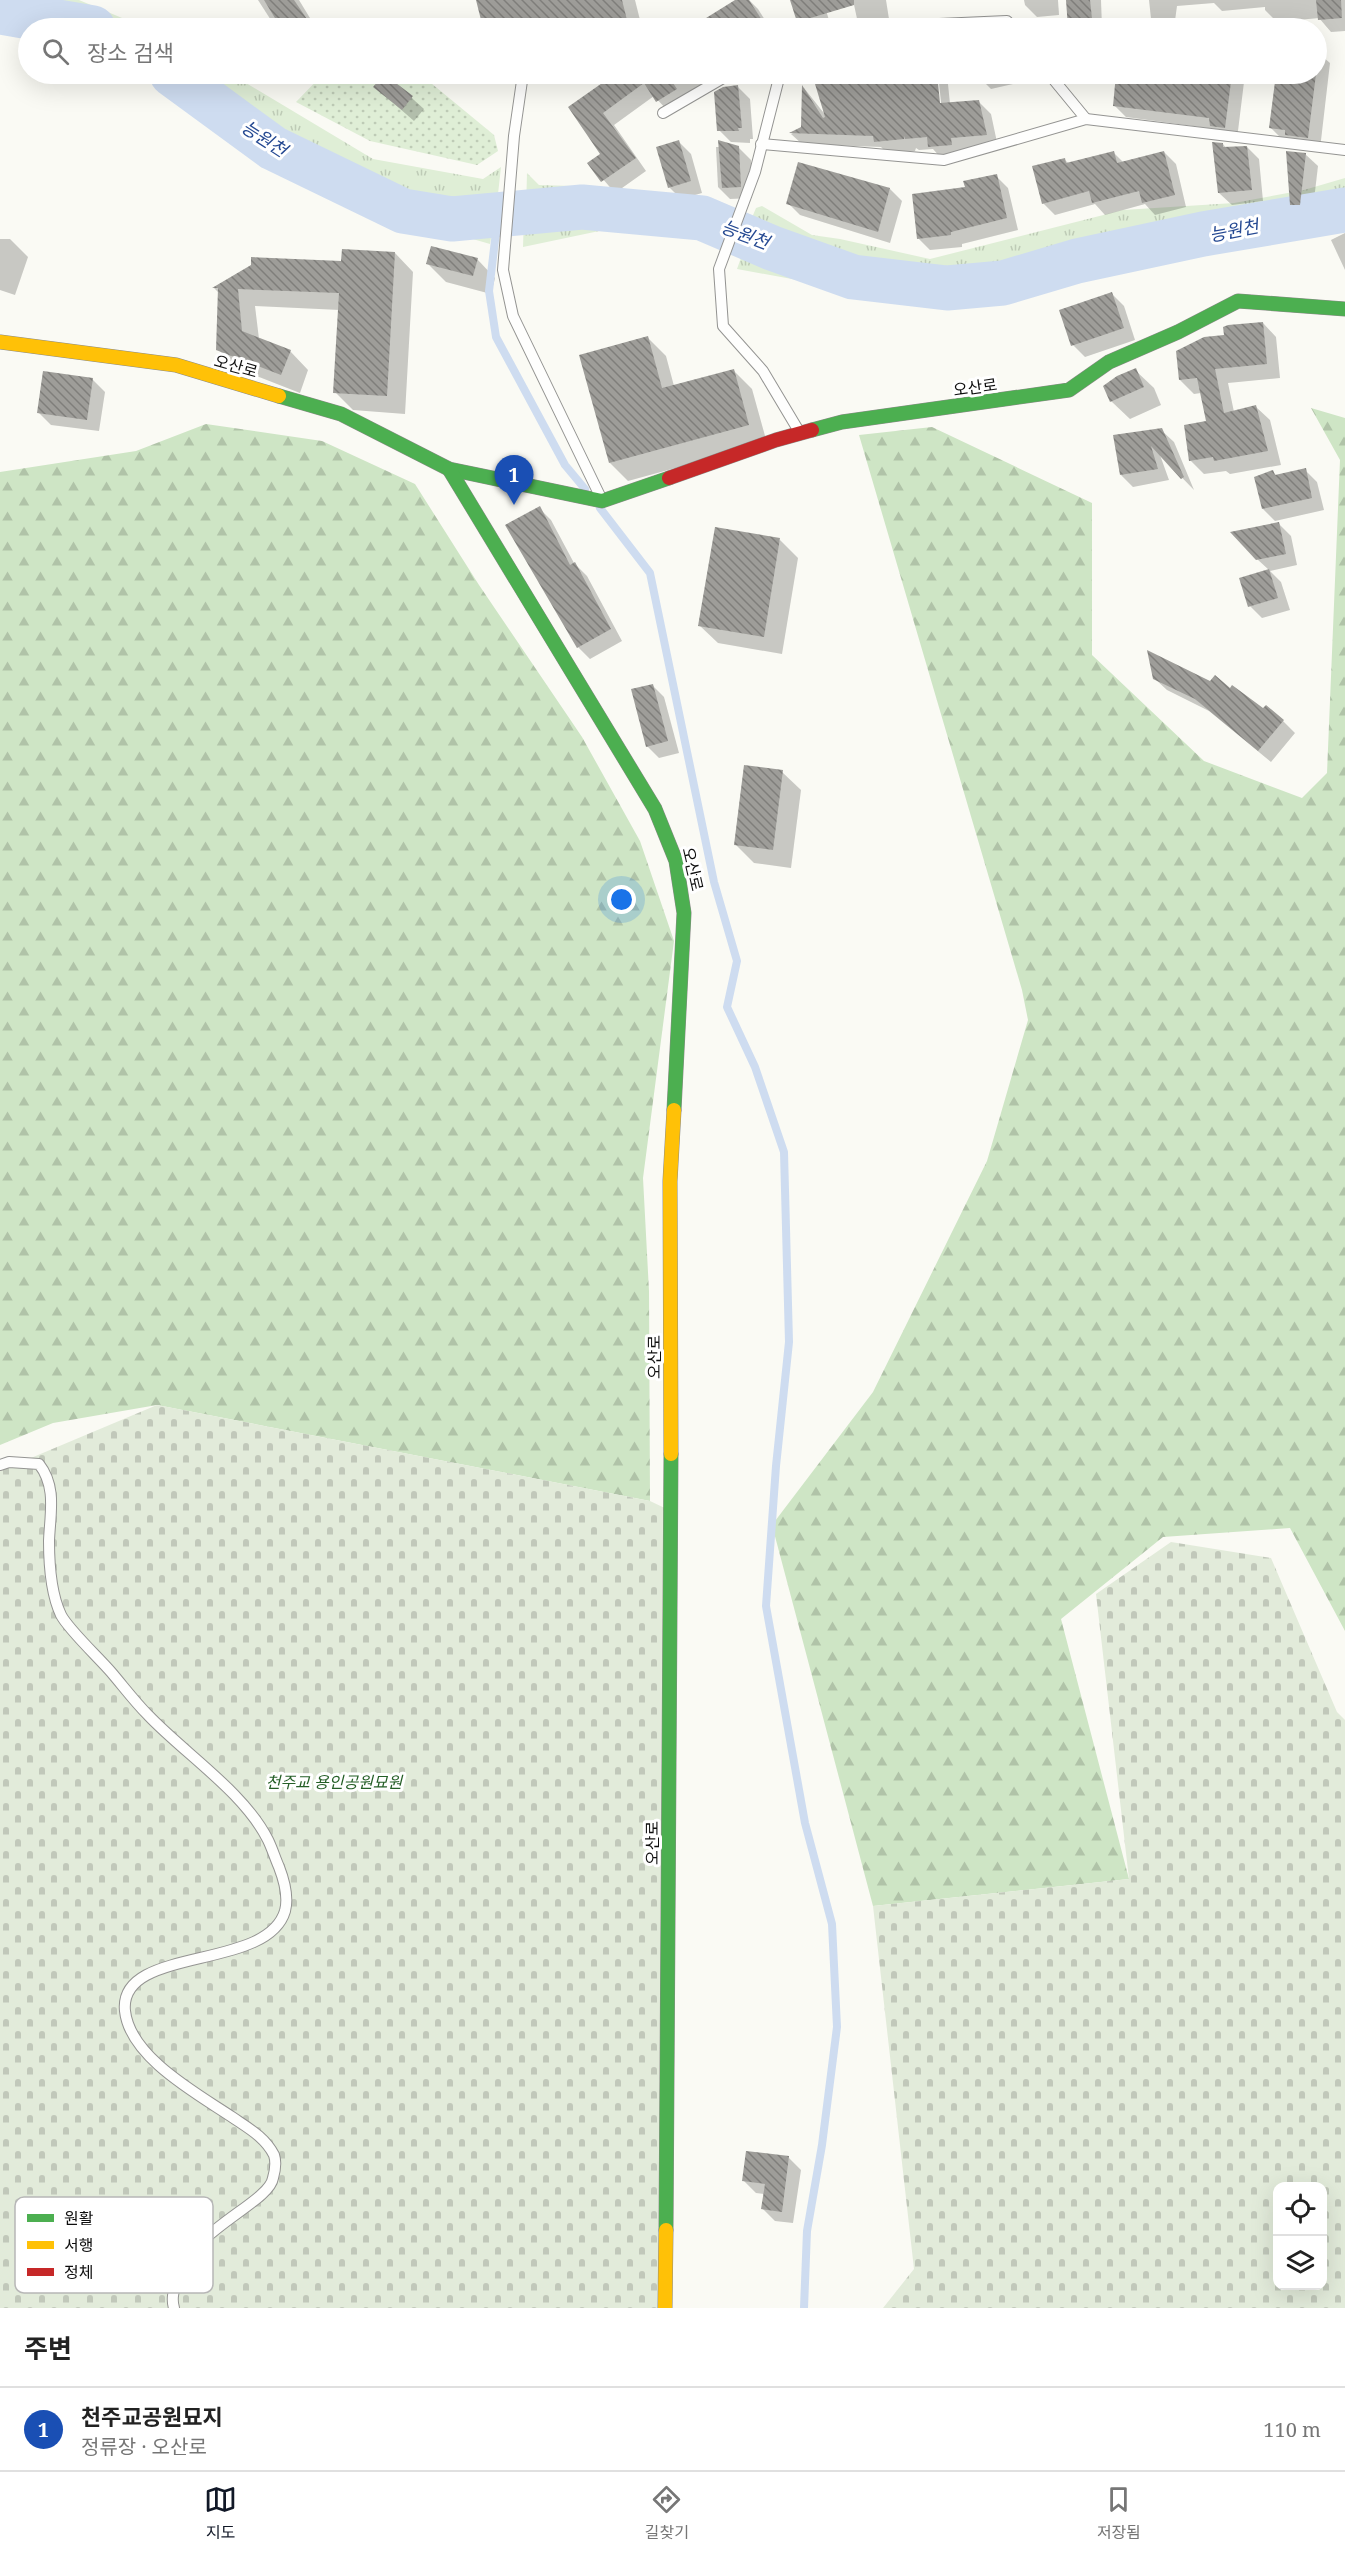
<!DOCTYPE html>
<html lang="ko">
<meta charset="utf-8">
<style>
body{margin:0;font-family:"Noto Serif","Noto Sans KR",serif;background:#f6f6f6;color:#222}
.controls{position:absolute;right:18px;bottom:18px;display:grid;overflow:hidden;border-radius:12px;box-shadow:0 6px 24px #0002}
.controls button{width:54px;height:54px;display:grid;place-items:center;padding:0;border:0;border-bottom:2px solid #e0e0e0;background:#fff;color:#222;font:30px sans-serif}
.you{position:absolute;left:622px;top:900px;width:21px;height:21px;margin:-15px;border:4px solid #fff;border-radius:50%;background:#1a73e8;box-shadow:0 0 0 9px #1a73e833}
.badge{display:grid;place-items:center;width:39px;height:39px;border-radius:50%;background:#111827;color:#fff;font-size:20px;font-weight:700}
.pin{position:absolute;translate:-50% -50px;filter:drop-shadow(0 2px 3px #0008)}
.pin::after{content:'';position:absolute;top:32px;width:21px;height:18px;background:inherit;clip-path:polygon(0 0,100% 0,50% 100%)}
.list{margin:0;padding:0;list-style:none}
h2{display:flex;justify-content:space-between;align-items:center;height:78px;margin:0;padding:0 24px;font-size:26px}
h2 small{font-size:20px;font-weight:400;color:#767676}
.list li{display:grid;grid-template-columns:39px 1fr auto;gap:18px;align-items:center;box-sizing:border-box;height:84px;padding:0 24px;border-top:2px solid #e0e0e0}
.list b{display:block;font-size:22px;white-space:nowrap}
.list p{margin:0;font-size:20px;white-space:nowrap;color:#767676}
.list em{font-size:20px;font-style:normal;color:#767676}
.icon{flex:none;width:33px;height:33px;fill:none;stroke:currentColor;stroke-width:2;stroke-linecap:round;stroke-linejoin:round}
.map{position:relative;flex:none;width:1345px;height:2308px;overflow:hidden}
.search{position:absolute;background:#fff;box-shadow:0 6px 24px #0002;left:18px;right:18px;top:18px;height:66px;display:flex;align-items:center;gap:15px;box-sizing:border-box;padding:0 21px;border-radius:33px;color:#767676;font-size:22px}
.sheet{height:162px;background:#fff}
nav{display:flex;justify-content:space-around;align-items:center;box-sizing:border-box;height:84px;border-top:2px solid #e0e0e0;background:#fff;font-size:16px;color:#767676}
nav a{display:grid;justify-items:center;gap:3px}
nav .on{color:#111827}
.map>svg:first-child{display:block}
</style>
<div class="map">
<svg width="1345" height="2308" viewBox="0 0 1345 2308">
<defs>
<pattern id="grass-tufts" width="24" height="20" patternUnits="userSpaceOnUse" patternTransform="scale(1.5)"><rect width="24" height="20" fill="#dfeed6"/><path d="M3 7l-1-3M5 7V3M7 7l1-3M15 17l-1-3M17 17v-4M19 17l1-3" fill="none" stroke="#becbb6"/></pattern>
<pattern id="forest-firs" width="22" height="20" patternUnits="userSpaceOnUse" patternTransform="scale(1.5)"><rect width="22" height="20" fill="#cee5c5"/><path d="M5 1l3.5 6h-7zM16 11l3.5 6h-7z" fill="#b0c3a8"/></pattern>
<pattern id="cemetery-stones" width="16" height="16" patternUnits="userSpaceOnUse" patternTransform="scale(1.5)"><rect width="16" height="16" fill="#e2ebda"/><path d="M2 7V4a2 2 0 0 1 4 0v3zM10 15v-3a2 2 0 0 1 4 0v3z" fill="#c1c8ba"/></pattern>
<pattern id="garden-dots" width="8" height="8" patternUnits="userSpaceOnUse" patternTransform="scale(1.5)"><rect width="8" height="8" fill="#dfeed6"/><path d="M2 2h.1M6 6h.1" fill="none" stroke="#becbb6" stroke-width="1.8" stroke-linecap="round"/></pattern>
<pattern id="building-back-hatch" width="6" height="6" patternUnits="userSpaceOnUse" patternTransform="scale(1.5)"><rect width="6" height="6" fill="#9e9d99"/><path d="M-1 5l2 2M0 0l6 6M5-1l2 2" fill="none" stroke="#7f7e7b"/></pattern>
</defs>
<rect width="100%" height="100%" fill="#fafaf4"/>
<!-- grass -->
<g fill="url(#grass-tufts)">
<path d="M 0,0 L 79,0 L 146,28 L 105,28 L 88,19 L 0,5 Z"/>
<path d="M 0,14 L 87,28 L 89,28 L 57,28 L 0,22 Z"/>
<path d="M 162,74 L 169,74 L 272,150 L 402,214 L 451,222 L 494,219 L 490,244 L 400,218 L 272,154 Z"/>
<path d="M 182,74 L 231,74 L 373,159 L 483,179 L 501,167 L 496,212 L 409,206 L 278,144 Z"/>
<path d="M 527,173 L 539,185 L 573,186 L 620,200 L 704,204 L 727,212 L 722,223 L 703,216 L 582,205 L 526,211 Z"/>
<path d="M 1345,178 L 1345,204 L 1202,230 L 1076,256 L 1004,277 L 944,285 L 856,273 L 746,232 L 756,208 L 762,206 L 812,235 L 840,239 L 930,259 L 1123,210 L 1234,203 L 1304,190 Z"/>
<path d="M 582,210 L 702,220 L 721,229 L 713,243 L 680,229 L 647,229 L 604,230 L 523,247 L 524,215 Z"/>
<path d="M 1345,212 L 1345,216 L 1329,217 L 1305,223 L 1189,241 L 1073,269 L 1037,284 L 940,298 L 857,291 L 737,269 L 747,241 L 776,254 L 849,279 L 949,292 L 1006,286 L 1047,274 L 1078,262 L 1204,235 Z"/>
</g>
<!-- forest -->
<g fill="url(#forest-firs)">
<path d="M 1311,408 L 1345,418 L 1345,1631 L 1290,1528 L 1163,1537 L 1061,1619 L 1129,1879 L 873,1906 L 772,1525 L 873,1392 L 987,1161 L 1028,1020 L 1022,990 L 859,435 L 932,427 L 1092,503 L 1092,655 L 1204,761 L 1302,798 L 1327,773 L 1340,460 Z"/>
<path d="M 206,424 L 322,441 L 415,484 L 479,585 L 582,737 L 640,841 L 674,941 L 643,1178 L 649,1291 L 650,1501 L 157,1405 L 53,1423 L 0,1445 L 0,472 L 136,451 Z"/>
</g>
<!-- cemetery -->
<g fill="url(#cemetery-stones)" fill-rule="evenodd">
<path d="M 157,1405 L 650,1501 L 671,1511 L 665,2308 L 0,2308 L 0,1471 Z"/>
<path d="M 1171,1542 L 1271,1558 L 1337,1712 L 1345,1720 L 1345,2308 L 883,2308 L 914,2269 L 873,1906 L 1129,1879 L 1096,1594 ZM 1278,2186 L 1322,2186 L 1322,2286 L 1278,2286 Z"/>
</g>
<!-- garden -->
<path fill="url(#garden-dots)" d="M 323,74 L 420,74 L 494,135 L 498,151 L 477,165 L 370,141 L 296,102 Z"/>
<!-- shadow -->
<g fill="#0003">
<path d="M 258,0 L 299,0 L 316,28 L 276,28 Z"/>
<path d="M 478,0 L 635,0 L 642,28 L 485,28 Z"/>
<path d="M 742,0 L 749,0 L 758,9 L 770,28 L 697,28 Z"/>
<path d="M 792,0 L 823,0 L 831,27 L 805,28 L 798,21 Z"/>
<path d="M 853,0 L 886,0 L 889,19 L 887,19 L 887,28 L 859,28 Z"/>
<path d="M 1024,0 L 1058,0 L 1059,15 L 1037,17 L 1025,5 Z"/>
<path d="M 1067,0 L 1101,0 L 1102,28 L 1070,28 Z"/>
<path d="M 1149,0 L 1345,0 L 1345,31 L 1331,32 L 1319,18 L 1277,22 L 1265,10 L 1265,7 L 1222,11 L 1214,3 L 1177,6 L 1174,28 L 1123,28 L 1123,25 L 1152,28 Z"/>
<path d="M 1316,51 L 1330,63 L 1320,149 L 1283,140 L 1271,128 L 1278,74 L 1316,74 Z"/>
<path d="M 385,74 L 424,109 L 414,121 L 375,87 Z"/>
<path d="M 625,74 L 728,74 L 668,111 L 654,96 L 614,125 L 646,171 L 615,193 L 589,163 L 602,154 L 570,108 Z"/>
<path d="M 814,74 L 845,74 L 856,109 L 874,105 L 868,74 L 935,74 L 939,111 L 942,111 L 938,74 L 947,74 L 950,104 L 978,101 L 991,114 L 998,147 L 941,158 L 933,149 L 919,150 L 916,148 L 915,151 L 887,153 L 881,147 L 802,144 L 791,134 L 803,128 L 804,88 L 827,117 Z"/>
<path d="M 979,74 L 1013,74 L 1013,84 L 991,89 L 979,77 Z"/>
<path d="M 1118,74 L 1245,74 L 1237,139 L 1224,138 L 1215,129 L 1126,117 L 1114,105 Z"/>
<path d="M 738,87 L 750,99 L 753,139 L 750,139 L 750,143 L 731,142 L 719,130 Z"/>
<path d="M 679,142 L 691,154 L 702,193 L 681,199 L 669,187 Z"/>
<path d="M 1223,144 L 1226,148 L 1247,147 L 1259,159 L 1263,201 L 1232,205 L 1219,193 Z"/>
<path d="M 716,147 L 738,147 L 751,160 L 752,198 L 730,199 L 718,187 Z"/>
<path d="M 1113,152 L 1123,162 L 1164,152 L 1176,164 L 1186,207 L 1155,215 L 1145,204 L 1105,215 L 1095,204 L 1055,215 L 1043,203 L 1065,160 L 1069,164 Z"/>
<path d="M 1305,154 L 1318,166 L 1312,217 L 1304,217 L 1292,205 Z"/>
<path d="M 996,176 L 1008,188 L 1018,230 L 962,244 L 962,247 L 930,250 L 918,238 L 967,189 Z"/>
<path d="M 890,189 L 902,201 L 890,243 L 800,215 L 788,203 Z"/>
<path d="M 1345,233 L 1345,270 L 1331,240 Z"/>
<path d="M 0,239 L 10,239 L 28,257 L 15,295 L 0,290 Z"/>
<path d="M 395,253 L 413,272 L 405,414 L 353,410 L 335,392 L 340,310 L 255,306 L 259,339 L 290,351 L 308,370 L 300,393 L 236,368 L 218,349 L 219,293 L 214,288 Z"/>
<path d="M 477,259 L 495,278 L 491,294 L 446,282 L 428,264 Z"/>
<path d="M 1112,294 L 1124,306 L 1135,340 L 1085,357 L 1073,345 Z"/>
<path d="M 1263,323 L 1276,337 L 1280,378 L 1228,383 L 1234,412 L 1256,407 L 1270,420 L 1281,465 L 1230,474 L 1226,471 L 1204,474 L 1190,460 L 1208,422 L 1201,393 L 1194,394 L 1180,380 L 1225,336 Z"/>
<path d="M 648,338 L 666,356 L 674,386 L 733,370 L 752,389 L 767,443 L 628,481 L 610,463 Z"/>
<path d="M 1135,370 L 1154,388 L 1161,405 L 1130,419 L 1111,401 Z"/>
<path d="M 92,379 L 105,392 L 99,431 L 51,425 L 39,413 Z"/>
<path d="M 1161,430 L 1174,442 L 1194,490 L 1160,455 L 1169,480 L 1133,487 L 1121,475 Z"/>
<path d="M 1305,470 L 1317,482 L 1324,510 L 1275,521 L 1263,509 L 1273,472 L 1277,476 Z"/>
<path d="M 539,508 L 551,520 L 574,563 L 587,576 L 622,641 L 590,659 L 578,647 Z"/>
<path d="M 1279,524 L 1291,536 L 1297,565 L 1270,571 L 1281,582 L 1290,610 L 1262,618 L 1250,606 L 1269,570 L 1257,559 Z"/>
<path d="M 780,540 L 798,558 L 782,654 L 718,643 L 699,625 Z"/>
<path d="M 1154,678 L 1230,691 L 1283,721 L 1295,733 L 1271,762 L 1209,711 L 1167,690 Z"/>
<path d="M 652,685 L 664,697 L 679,753 L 659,758 L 647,746 Z"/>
<path d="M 782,772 L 801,790 L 791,868 L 754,863 L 735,844 Z"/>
<path d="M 789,2158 L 801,2170 L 793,2223 L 775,2221 L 763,2209 L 765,2194 L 756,2193 L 744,2181 Z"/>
</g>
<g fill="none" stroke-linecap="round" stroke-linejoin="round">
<!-- stream -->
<g stroke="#cedcf0" stroke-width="8">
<path d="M 498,215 L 489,291 L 496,337 L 565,465 L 585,489"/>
<path d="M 600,508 L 650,573 L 714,882 L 737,961 L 727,1007 L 755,1067 L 784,1152 L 789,1342 L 776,1466 L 766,1606 L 805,1823 L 832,1924 L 837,2027 L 822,2145 L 807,2231 L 804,2308"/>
</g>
<!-- river -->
<g stroke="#cedcf0" stroke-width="45">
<path d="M 0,12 L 93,28"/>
<path d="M 172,74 L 273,148 L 403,211 L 452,219 L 582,207 L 702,218 L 772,248 L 853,277 L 947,288 L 1003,283 L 1077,261 L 1203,234 L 1345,210"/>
</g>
</g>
<!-- building -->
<g fill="url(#building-back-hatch)">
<path d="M 264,0 L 294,0 L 313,28 L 281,28 Z"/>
<path d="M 476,0 L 622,0 L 628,24 L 611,28 L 483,28 Z"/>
<path d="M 735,0 L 749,0 L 767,28 L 690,28 Z"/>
<path d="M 790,0 L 854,0 L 854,5 L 797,22 Z"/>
<path d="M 1066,0 L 1090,0 L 1093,28 L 1068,28 Z"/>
<path d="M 1316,0 L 1341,0 L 1342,18 L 1318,20 Z"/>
<path d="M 384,74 L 413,96 L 402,110 L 373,87 Z"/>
<path d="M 615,74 L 667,74 L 677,89 L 656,102 L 644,83 L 603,113 L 636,158 L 601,182 L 587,163 L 600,154 L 568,107 Z"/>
<path d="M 812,74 L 937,74 L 940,103 L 979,100 L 987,135 L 951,138 L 952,145 L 928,147 L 927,137 L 905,139 L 905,136 L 904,139 L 874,142 L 873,136 L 789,133 L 801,127 L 802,85 L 823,118 L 825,117 Z"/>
<path d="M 1116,74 L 1232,74 L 1225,128 L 1210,126 L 1209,118 L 1113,106 Z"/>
<path d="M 1276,74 L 1316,74 L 1308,138 L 1285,135 L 1285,130 L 1269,128 Z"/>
<path d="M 738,85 L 742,128 L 738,128 L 739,131 L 717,131 L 714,92 L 723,87 Z"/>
<path d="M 679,140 L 691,181 L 668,188 L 656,147 Z"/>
<path d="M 718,140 L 739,146 L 741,187 L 722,188 Z"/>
<path d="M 1212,142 L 1223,143 L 1223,147 L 1247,146 L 1252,190 L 1218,193 Z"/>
<path d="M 1114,151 L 1117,163 L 1164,151 L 1175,195 L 1142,203 L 1139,191 L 1092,203 L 1089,191 L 1042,204 L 1032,166 L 1065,158 L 1066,163 Z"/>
<path d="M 1286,151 L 1306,153 L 1300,205 L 1290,205 Z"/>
<path d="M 798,162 L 890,188 L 878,232 L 786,204 Z"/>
<path d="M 997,174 L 1007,218 L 951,232 L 951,235 L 917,239 L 912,194 L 965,187 L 963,181 Z"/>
<path d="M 431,246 L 478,258 L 473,276 L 426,264 Z"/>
<path d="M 342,249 L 395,252 L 387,396 L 333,393 L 339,293 L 238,289 L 242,331 L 291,350 L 281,375 L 216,350 L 218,288 L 212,288 L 251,265 L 251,257 L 341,261 Z"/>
<path d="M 1112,292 L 1124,328 L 1071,346 L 1059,310 Z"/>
<path d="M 1263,322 L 1267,364 L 1215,369 L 1224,413 L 1256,405 L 1268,451 L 1214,461 L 1213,457 L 1189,461 L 1184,425 L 1206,421 L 1197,378 L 1179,380 L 1176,351 L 1204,337 L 1224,335 L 1223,327 L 1228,325 Z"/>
<path d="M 648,336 L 662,388 L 734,369 L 749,425 L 609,463 L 579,355 Z"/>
<path d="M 1136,368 L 1144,387 L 1110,402 L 1103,386 L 1117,376 Z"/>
<path d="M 43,371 L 93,378 L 87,420 L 37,413 Z"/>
<path d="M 1162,428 L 1184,477 L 1181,479 L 1151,446 L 1158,469 L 1120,475 L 1113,435 Z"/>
<path d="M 1306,468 L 1312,498 L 1262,509 L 1254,477 L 1273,470 L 1275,475 Z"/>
<path d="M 540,506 L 570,565 L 575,562 L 611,629 L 577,648 L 505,525 Z"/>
<path d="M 1279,522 L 1286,554 L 1256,560 L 1230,532 Z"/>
<path d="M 715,527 L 780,538 L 764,637 L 698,626 Z"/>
<path d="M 1269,569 L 1278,598 L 1248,607 L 1239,578 Z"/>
<path d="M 1147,650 L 1210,681 L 1215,675 L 1230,688 L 1232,685 L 1263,708 L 1266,705 L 1284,720 L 1258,751 L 1195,699 L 1153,679 Z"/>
<path d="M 653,684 L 668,741 L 646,747 L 631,689 Z"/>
<path d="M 744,765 L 783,770 L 773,850 L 734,845 Z"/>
<path d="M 746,2151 L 789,2156 L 782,2212 L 761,2209 L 765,2184 L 742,2181 Z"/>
</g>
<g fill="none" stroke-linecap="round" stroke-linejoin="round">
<!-- lane casing -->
<g stroke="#949492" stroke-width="12">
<g id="lane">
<path d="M 884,28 L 894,26 L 1007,21 L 1013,28"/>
<path d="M 523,74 L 514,136 L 503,270 L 513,316 L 601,498"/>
<path d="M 780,74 L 755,172 L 719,269 L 723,326 L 763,371 L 800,433"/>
<path d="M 1049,74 L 1086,119"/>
<path d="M 663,113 L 730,74"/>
<path d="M 761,144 L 944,160 L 1086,119 L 1345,150"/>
<path d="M 0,1465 L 9,1462 L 39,1464 C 57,1487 50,1514 49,1541 C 49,1564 51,1594 61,1615 C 68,1629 99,1658 111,1672 C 123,1686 135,1702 148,1715 C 185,1754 244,1792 268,1840 C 272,1848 275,1858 279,1867 C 284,1880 289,1896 285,1911 C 267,1972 118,1945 125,2011 C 130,2057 196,2093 232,2117 C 248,2128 265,2137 274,2155 C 276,2161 275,2171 273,2178 C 269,2203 189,2231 177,2280 C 174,2290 171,2298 174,2308"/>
</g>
</g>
<!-- fast casing -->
<g stroke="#8b8b88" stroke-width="15">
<g id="fast">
<path d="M 279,396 L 341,414 L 449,469 L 602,501 L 669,478"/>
<path d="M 812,430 L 842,422 L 1069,390 L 1109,362 L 1178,332 L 1238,301 L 1345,309"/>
<path d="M 449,469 L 655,809 L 676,861 L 684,913 L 674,1110"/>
<path d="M 666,2230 L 671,1454"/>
</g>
</g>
<!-- slow casing -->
<g stroke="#8b8b88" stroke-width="15">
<g id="slow">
<path d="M 0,342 L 176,365 L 279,396"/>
<path d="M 671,1454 L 670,1181 L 674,1110"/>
<path d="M 665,2308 L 666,2230"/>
</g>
</g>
<!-- jam casing -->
<g stroke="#8b8b88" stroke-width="15">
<path id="jam" d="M 669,478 L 776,440 L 812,430"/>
</g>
<!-- lane -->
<use href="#lane" stroke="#fefefd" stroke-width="10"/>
<!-- fast -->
<use href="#fast" stroke="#4caf50" stroke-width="14"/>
<!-- slow -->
<use href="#slow" stroke="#ffc107" stroke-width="14"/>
<!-- jam -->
<use href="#jam" stroke="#c62828" stroke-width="14"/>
</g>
<g text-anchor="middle" stroke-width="6" stroke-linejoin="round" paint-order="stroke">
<!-- street labels -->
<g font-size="16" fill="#0e0e0e" stroke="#fff">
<text transform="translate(236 366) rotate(16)" y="6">오산로</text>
<text transform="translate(975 387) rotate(-8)" y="6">오산로</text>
<text transform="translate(693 869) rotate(77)" y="6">오산로</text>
<text transform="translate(654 1357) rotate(-90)" y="6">오산로</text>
<text transform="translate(652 1843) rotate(-90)" y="6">오산로</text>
</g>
<!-- park labels -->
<g font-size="16" font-style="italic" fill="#255f27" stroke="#fff">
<text x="334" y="1788">천주교 용인공원묘원</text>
</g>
<!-- water labels -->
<g font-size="18" font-style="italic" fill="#254992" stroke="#fff">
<text transform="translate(264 139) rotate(33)" y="6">능원천</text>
<text transform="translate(1234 231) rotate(-11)" y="6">능원천</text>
<text transform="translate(745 235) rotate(21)" y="6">능원천</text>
</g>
</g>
<!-- legend -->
<rect x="15" y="2197" width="198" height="96" rx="9" fill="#fff" stroke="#b7b7b7" stroke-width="1.5"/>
<rect x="27" y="2214" width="27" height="8" fill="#4caf50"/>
<rect x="27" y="2241" width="27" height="8" fill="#ffc107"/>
<rect x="27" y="2268" width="27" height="8" fill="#c62828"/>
<g font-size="16" fill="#0e0e0e">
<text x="64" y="2224">원활</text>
<text x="64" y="2251">서행</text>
<text x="64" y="2278">정체</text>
</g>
</svg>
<div class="controls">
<button><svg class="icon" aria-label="locate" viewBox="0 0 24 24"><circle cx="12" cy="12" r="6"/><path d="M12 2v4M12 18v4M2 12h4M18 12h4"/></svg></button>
<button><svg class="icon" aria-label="layers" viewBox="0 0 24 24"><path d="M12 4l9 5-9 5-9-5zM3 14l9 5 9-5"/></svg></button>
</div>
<div class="you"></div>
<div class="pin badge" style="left:514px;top:505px;background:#1a4fb4">1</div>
<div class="search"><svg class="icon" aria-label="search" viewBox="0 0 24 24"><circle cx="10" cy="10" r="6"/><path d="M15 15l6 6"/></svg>장소 검색</div>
</div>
<section class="sheet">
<h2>주변<small></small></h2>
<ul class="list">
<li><span class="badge" style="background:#1a4fb4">1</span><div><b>천주교공원묘지</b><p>정류장 · 오산로</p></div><em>110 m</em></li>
</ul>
</section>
<nav>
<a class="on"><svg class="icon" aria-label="map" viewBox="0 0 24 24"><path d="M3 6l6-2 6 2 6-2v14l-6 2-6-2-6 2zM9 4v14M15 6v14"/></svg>지도</a>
<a><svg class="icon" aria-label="directions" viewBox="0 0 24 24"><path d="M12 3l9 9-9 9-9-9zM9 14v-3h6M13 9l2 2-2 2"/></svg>길찾기</a>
<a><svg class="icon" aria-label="saved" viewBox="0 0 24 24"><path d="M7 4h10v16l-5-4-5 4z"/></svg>저장됨</a>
</nav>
